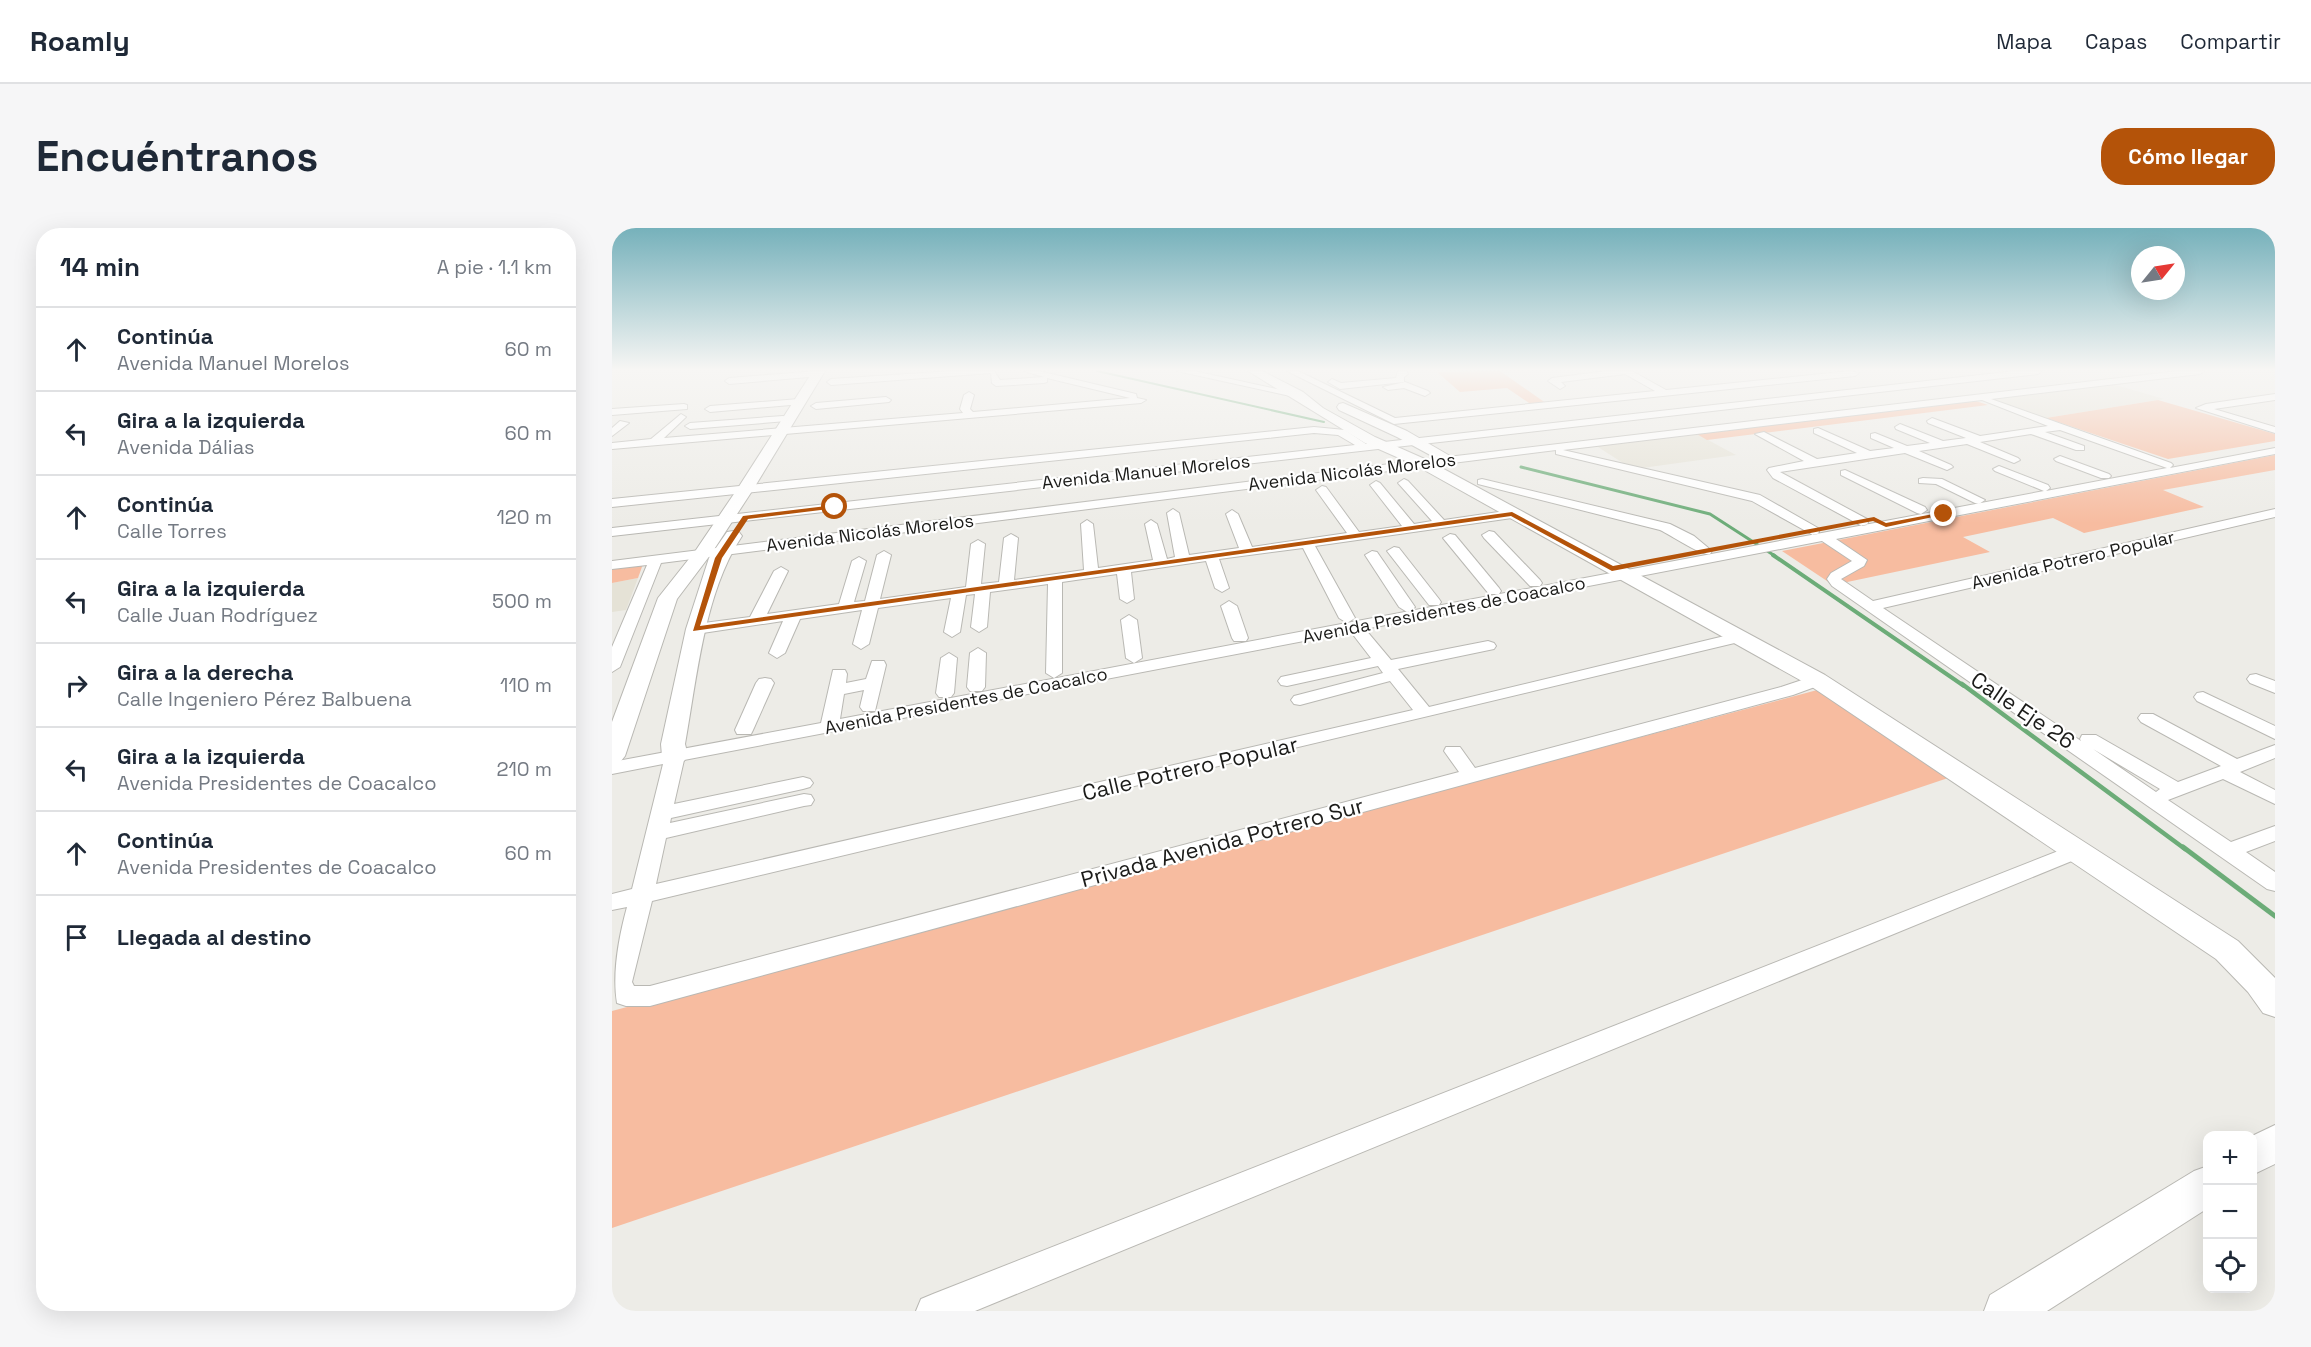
<!DOCTYPE html>
<html lang="es">
<meta charset="utf-8">
<style>
body{margin:0;font-family:"Space Grotesk",sans-serif;background:#f6f6f7;color:#1f2937}
.controls{position:absolute;right:18px;bottom:18px;display:grid;overflow:hidden;border-radius:12px;box-shadow:0 6px 24px #0002}
.controls button{width:54px;height:54px;display:grid;place-items:center;padding:0;border:0;border-bottom:2px solid #e0e1e3;background:#fff;color:#1f2937;font:30px sans-serif}
.compass{position:absolute;left:1519px;top:18px;width:54px;height:54px;border-radius:50%;background:#fff;box-shadow:0 6px 24px #0002;rotate:60deg}
.stop{position:absolute;width:18px;height:18px;margin:-14px;border:4px solid #b45309;border-radius:50%;background:#fff}
.stop.end{background:#b45309;border-color:#fff;box-shadow:0 2px 6px #0008}
.list{margin:0;padding:0;list-style:none}
h2{display:flex;justify-content:space-between;align-items:center;height:78px;margin:0;padding:0 24px;font-size:26px}
h2 small{font-size:20px;font-weight:400;color:#747a83}
.list li{display:grid;grid-template-columns:39px 1fr auto;gap:18px;align-items:center;box-sizing:border-box;height:84px;padding:0 24px;border-top:2px solid #e0e1e3}
.list b{display:block;font-size:22px;white-space:nowrap}
.list p{margin:0;font-size:20px;white-space:nowrap;color:#747a83}
.list em{font-size:20px;font-style:normal;color:#747a83}
.icon{flex:none;width:33px;height:33px;fill:none;stroke:currentColor;stroke-width:2;stroke-linecap:round;stroke-linejoin:round}
.map{position:relative;flex:none;width:1663px;height:1083px;overflow:hidden;border-radius:24px}
header{display:flex;align-items:center;gap:36px;box-sizing:border-box;height:84px;padding:0 30px;background:#fff;border-bottom:2px solid #e0e1e3}
header strong{font-size:28px}
nav{display:flex;gap:33px;margin-inline-start:auto;font-size:21px}
.intro{display:flex;align-items:center;justify-content:space-between;box-sizing:border-box;height:144px;padding:0 36px}
h1{margin:0;font-size:42px}
.button{padding:15px 27px;border-radius:24px;background:#b45309;color:#fff;font-size:21px;font-weight:700}
main{display:flex;gap:36px;padding:0 36px}
aside{flex:1;background:#fff;border-radius:24px;box-shadow:0 6px 24px #0002}
.map>svg:first-child{display:block}
</style>
<header>
<strong>Roamly</strong>
<nav><a>Mapa</a><a>Capas</a><a>Compartir</a></nav>
</header>
<div class="intro"><h1>Encuéntranos</h1><a class="button">Cómo llegar</a></div>
<main>
<aside>
<h2>14 min<small>A pie · 1.1 km</small></h2>
<ul class="list">
<li><svg class="icon" aria-label="ahead" viewBox="0 0 24 24"><path d="M12 20V5M6 11l6-6 6 6"/></svg><div><b>Continúa</b><p>Avenida Manuel Morelos</p></div><em>60 m</em></li>
<li><svg class="icon" aria-label="left" viewBox="0 0 24 24"><path d="M17 20v-9H6M10 6l-5 5 5 5"/></svg><div><b>Gira a la izquierda</b><p>Avenida Dálias</p></div><em>60 m</em></li>
<li><svg class="icon" aria-label="ahead" viewBox="0 0 24 24"><path d="M12 20V5M6 11l6-6 6 6"/></svg><div><b>Continúa</b><p>Calle Torres</p></div><em>120 m</em></li>
<li><svg class="icon" aria-label="left" viewBox="0 0 24 24"><path d="M17 20v-9H6M10 6l-5 5 5 5"/></svg><div><b>Gira a la izquierda</b><p>Calle Juan Rodríguez</p></div><em>500 m</em></li>
<li><svg class="icon" aria-label="right" viewBox="0 0 24 24"><path d="M7 20v-9h11M14 6l5 5-5 5"/></svg><div><b>Gira a la derecha</b><p>Calle Ingeniero Pérez Balbuena</p></div><em>110 m</em></li>
<li><svg class="icon" aria-label="left" viewBox="0 0 24 24"><path d="M17 20v-9H6M10 6l-5 5 5 5"/></svg><div><b>Gira a la izquierda</b><p>Avenida Presidentes de Coacalco</p></div><em>210 m</em></li>
<li><svg class="icon" aria-label="ahead" viewBox="0 0 24 24"><path d="M12 20V5M6 11l6-6 6 6"/></svg><div><b>Continúa</b><p>Avenida Presidentes de Coacalco</p></div><em>60 m</em></li>
<li><svg class="icon" aria-label="arrive" viewBox="0 0 24 24"><path d="M6 21V4h12l-3 4 3 4H6"/></svg><div><b>Llegada al destino</b></div></li>
</ul>
</aside>
<div class="map">
<svg width="1663" height="1083" viewBox="0 0 1663 1083">
<rect width="100%" height="100%" fill="#edece7"/>
<!-- built -->
<g fill="#e5e2d6">
<path d="M 1500,156 L 1552,171 L 1434,190 L 1381,171 Z"/>
<path d="M 1083,205 L 1124,227 L 1030,240 L 1014,237 L 983,217 Z"/>
<path d="M 26,350 L 14,382 L 0,384 L 0,355 Z"/>
</g>
<!-- green -->
<g fill="#f7bca0">
<path d="M 888,143 L 938,178 L 923,179 L 895,160 L 848,164 L 825,144 Z"/>
<path d="M 1546,172 L 1663,206 L 1663,213 L 1556,231 L 1434,190 Z"/>
<path d="M 1364,173 L 1376,177 L 1095,212 L 1083,205 L 1315,176 L 1327,177 Z"/>
<path d="M 1663,227 L 1663,242 L 1551,262 L 1592,279 L 1472,305 L 1441,290 L 1351,309 L 1378,324 L 1221,357 L 1170,323 Z"/>
<path d="M 31,336 L 26,350 L 0,355 L 0,340 Z"/>
<path d="M 1209,461 L 1342,548 L 0,1000 L 0,783 Z"/>
</g>
<g fill="none" stroke-linecap="round" stroke-linejoin="round">
<!-- stream-far4 -->
<path stroke="#6cac78" stroke-width="2" d="M 485,143 L 712,194"/>
<!-- stream-far3 -->
<path stroke="#6cac78" stroke-width="3" d="M 909,239 L 1098,286 L 1163,328"/>
<!-- stream-far2 -->
<path stroke="#6cac78" stroke-width="4" d="M 1161,327 L 1352,458"/>
<!-- stream-far1 -->
<path stroke="#6cac78" stroke-width="4.5" d="M 1350,456 L 1573,621"/>
<!-- stream -->
<path stroke="#6cac78" stroke-width="5" d="M 1571,619 L 1663,688"/>
<!-- minor casing -->
<g stroke="#b9b8b3" stroke-width="2">
<g id="minor">
<path d="M 205,143 L 208,144 L 208,148 L 117,156 L 113,153 L 117,150 Z"/>
<path d="M 341,143 L 382,143 L 388,152 L 432,149 L 412,143 L 427,143 L 524,166 L 525,170 L 534,172 L 529,175 L 0,221 L 0,215 L 39,211 L 69,186 L 74,189 L 52,210 L 351,185 L 348,181 L 352,167 L 357,164 L 362,167 L 358,181 L 361,184 L 518,170 L 435,150 L 435,154 L 432,155 L 384,158 L 380,155 L 379,145 L 219,157 L 215,154 L 219,151 Z"/>
<path d="M 565,143 L 582,143 L 692,167 L 687,170 Z"/>
<path d="M 675,143 L 686,143 L 783,190 L 1043,163 L 1013,146 L 949,154 L 953,158 L 948,161 L 936,153 L 940,150 L 995,143 L 1020,143 L 1054,162 L 1238,143 L 1247,145 L 1243,148 L 782,196 Z"/>
<path d="M 786,143 L 794,143 L 796,146 L 792,149 L 792,154 L 728,161 L 716,154 L 720,151 L 729,155 L 784,150 Z"/>
<path d="M 1403,143 L 1430,143 L 1426,146 L 0,308 L 0,300 L 743,217 L 726,207 L 702,205 L 0,279 L 0,271 L 702,199 L 733,202 L 754,216 Z"/>
<path d="M 1566,143 L 1592,143 L 1588,146 L 1379,171 L 1559,235 L 1561,237 L 1558,240 L 1663,220 L 1663,226 L 1224,311 L 1255,332 L 1252,338 L 1229,351 L 1261,373 L 1663,281 L 1663,289 L 1271,380 L 1469,513 L 1468,511 L 1470,507 L 1484,507 L 1566,554 L 1609,538 L 1529,494 L 1526,490 L 1529,486 L 1541,486 L 1625,531 L 1663,517 L 1663,530 L 1628,544 L 1663,562 L 1663,576 L 1611,551 L 1556,572 L 1619,614 L 1663,598 L 1663,613 L 1634,624 L 1663,644 L 1663,663 L 1655,661 L 1220,358 L 1215,351 L 1219,345 L 1240,333 L 1210,313 L 753,401 L 779,432 L 876,413 L 882,415 L 884,418 L 882,421 L 786,441 L 817,479 L 1125,405 L 1133,410 L 1131,413 L 40,673 L 20,754 L 22,758 L 38,758 L 847,544 L 832,523 L 834,519 L 848,519 L 863,540 L 1169,459 L 1205,447 L 1211,448 L 1214,452 L 1211,456 L 1181,467 L 38,778 L 14,778 L 5,775 C 0,746 7,708 15,679 L 0,682 L 0,666 L 20,661 L 51,536 L 0,546 L 0,534 L 209,495 L 221,442 L 233,442 L 235,446 L 234,455 L 254,451 L 260,433 L 272,433 L 274,437 L 263,483 L 251,483 L 248,479 L 252,462 L 232,466 L 228,491 L 1432,263 L 1383,243 L 1381,241 L 1387,238 L 1436,257 L 1438,260 L 1434,263 L 1555,240 L 1448,202 L 1433,204 L 1472,218 L 1472,222 L 1464,222 L 1419,206 L 1368,214 L 1406,230 L 1408,232 L 1402,235 L 1355,216 L 1307,223 L 1339,237 L 1341,239 L 1335,242 L 1293,225 L 1168,244 L 1255,291 L 1256,294 L 1255,297 L 1250,298 L 1161,250 L 1155,242 L 1157,240 L 1192,233 L 1143,206 L 1152,204 L 1205,231 L 1245,225 L 1202,205 L 1202,201 L 1206,200 L 1258,223 L 1282,220 L 1259,210 L 1259,206 L 1263,205 L 1295,218 L 1318,215 L 1284,201 L 1283,199 L 1288,196 L 1331,213 L 1354,210 L 1316,195 L 1315,193 L 1320,190 L 1368,208 L 1436,198 L 1370,172 L 951,222 L 1148,267 L 1206,300 L 1207,303 L 1206,306 L 1201,307 L 1140,273 L 944,226 L 944,222 L 49,335 L 8,439 L 0,444 L 0,419 L 35,337 L 0,341 L 0,333 L 810,232 ZM 739,404 L 759,430 L 669,449 L 666,453 L 669,457 L 675,458 L 766,438 L 771,445 L 682,468 L 679,472 L 682,476 L 688,477 L 778,453 L 801,482 L 44,656 L 54,610 L 192,578 L 199,577 L 202,572 L 199,567 L 192,566 L 58,595 L 59,590 L 191,561 L 198,559 L 201,555 L 198,551 L 191,549 L 62,576 L 72,532 ZM 1481,521 L 1548,561 L 1544,564 Z"/>
<path d="M 793,154 L 816,163 L 818,165 L 813,168 L 792,160 L 776,162 L 771,159 Z"/>
<path d="M 1663,166 L 1663,172 L 1602,181 L 1663,199 L 1663,205 L 1584,180 L 1594,176 Z"/>
<path d="M 274,169 L 279,172 L 277,174 L 204,181 L 199,178 L 204,175 Z"/>
<path d="M 187,171 L 190,172 L 190,176 L 98,184 L 93,181 L 98,178 Z"/>
<path d="M 72,176 L 75,177 L 75,181 L 0,187 L 0,181 Z"/>
<path d="M 171,188 L 175,189 L 175,193 L 78,201 L 73,198 L 78,195 Z"/>
<path d="M 8,193 L 17,195 L 0,208 L 0,200 Z"/>
<path d="M 1448,228 L 1497,246 L 1499,248 L 1497,250 L 1489,250 L 1444,233 L 1442,231 Z"/>
<path d="M 1233,242 L 1313,279 L 1315,282 L 1309,286 L 1305,285 L 1229,247 L 1229,243 Z"/>
<path d="M 1311,250 L 1330,251 L 1373,272 L 1367,276 L 1363,275 L 1324,256 L 1307,255 L 1307,251 Z"/>
<path d="M 792,251 L 796,253 L 832,292 L 900,282 L 906,286 L 900,290 L 703,318 L 743,390 L 735,395 L 727,390 L 691,320 L 607,331 L 617,360 L 610,364 L 603,360 L 594,333 L 519,344 L 522,371 L 515,375 L 508,371 L 505,346 L 450,354 L 450,445 L 442,450 L 434,445 L 436,356 L 378,364 L 375,399 L 367,404 L 359,399 L 363,366 L 354,367 L 348,404 L 340,409 L 332,404 L 339,370 L 266,380 L 257,416 L 249,421 L 241,416 L 250,382 L 188,391 L 173,425 L 165,430 L 157,425 L 171,393 L 84,406 L 76,401 L 84,396 L 138,389 L 162,343 L 169,339 L 176,343 L 155,386 L 227,376 L 240,333 L 247,329 L 254,333 L 242,374 L 253,373 L 265,327 L 272,323 L 279,327 L 268,371 L 354,359 L 359,316 L 366,312 L 373,316 L 369,356 L 387,354 L 392,310 L 399,306 L 406,310 L 402,352 L 472,342 L 469,296 L 475,292 L 481,296 L 486,340 L 541,332 L 533,296 L 539,292 L 545,296 L 555,331 L 563,329 L 555,285 L 561,281 L 567,285 L 577,327 L 627,320 L 614,286 L 620,282 L 626,286 L 640,319 L 735,305 L 704,262 L 710,258 L 714,259 L 747,304 L 790,298 L 758,257 L 764,253 L 768,255 L 802,296 L 820,293 L 786,255 Z"/>
<path d="M 870,251 L 1058,296 L 1082,308 L 1100,323 L 1098,326 C 1089,328 1059,307 1048,302 L 866,256 L 866,252 Z"/>
<path d="M 877,303 L 882,304 L 928,352 L 930,355 L 928,358 L 918,358 L 872,310 L 870,307 Z"/>
<path d="M 838,306 L 843,307 L 887,360 L 889,363 L 887,366 L 877,366 L 831,310 Z"/>
<path d="M 782,319 L 787,320 L 827,371 L 829,374 L 827,377 L 817,377 L 775,323 Z"/>
<path d="M 760,323 L 765,324 L 803,379 L 800,382 L 795,384 L 787,379 L 753,327 Z"/>
<path d="M 617,373 L 625,378 L 636,410 L 634,413 L 622,413 L 620,410 L 609,378 Z"/>
<path d="M 517,387 L 525,392 L 530,430 L 522,435 L 514,430 L 509,392 Z"/>
<path d="M 366,420 L 374,425 L 373,459 L 370,463 L 358,463 L 355,459 L 358,425 Z"/>
<path d="M 337,425 L 345,430 L 342,465 L 339,469 L 327,469 L 324,465 L 329,430 Z"/>
<path d="M 1644,446 L 1663,453 L 1663,465 L 1638,455 L 1635,451 L 1638,447 Z"/>
<path d="M 153,450 L 159,451 L 162,455 L 141,502 L 139,506 L 125,506 L 123,502 L 144,455 L 147,451 Z"/>
<path d="M 1591,464 L 1663,498 L 1663,511 L 1585,473 L 1582,469 L 1585,465 Z"/>
<path d="M 1464,616 L 1472,618 L 1475,623 L 1472,628 L 363,1083 L 304,1083 L 309,1071 L 321,1066 Z"/>
</g>
</g>
<!-- major casing -->
<g stroke="#b9b8b3" stroke-width="2">
<g id="major">
<path d="M 201,143 L 213,143 L 142,260 L 99,326 L 65,371 L 13,528 L 9,533 L 0,536 L 0,494 L 46,370 L 84,322 L 126,260 Z"/>
<path d="M 636,143 L 650,143 L 691,164 L 711,180 L 763,209 L 815,232 L 1213,447 L 1626,713 L 1663,750 L 1663,789 L 1651,785 L 1636,764 L 1604,731 L 1197,457 L 805,238 L 753,215 Z"/>
<path d="M 731,175 L 795,203 L 845,232 L 843,235 L 833,235 L 785,209 L 727,182 L 725,179 L 727,176 Z"/>
<path d="M 121,303 L 127,304 L 130,308 C 92,365 85,450 73,516 L 76,528 L 72,533 L 63,536 L 54,533 L 50,528 L 49,516 L 74,401 L 97,330 L 115,304 Z"/>
<path d="M 1663,897 L 1663,936 L 1640,947 L 1640,908 Z"/>
<path d="M 1596,938 L 1596,980 L 1435,1083 L 1372,1083 L 1378,1067 L 1582,943 Z"/>
</g>
</g>
<!-- minor -->
<use href="#minor" fill="#fff" fill-rule="evenodd"/>
<!-- major -->
<use href="#major" fill="#fff" fill-rule="evenodd"/>
</g>
<!-- sky -->
<linearGradient id="sky" x2="0" y2="1"><stop stop-color="#76b1bb"/><stop offset="0.48" stop-color="#f7f6f4"/><stop offset="1" stop-color="#f7f6f4" stop-opacity="0"/></linearGradient>
<rect width="1663" height="295" fill="url(#sky)"/>
<!-- route -->
<path fill="#b45309" d="M 223,277 L 225,280 L 136,291 L 110,330 L 88,398 L 900,284 L 1001,338 L 1262,289 L 1274,295 L 1332,284 L 1335,286 L 1274,299 L 1261,293 L 1000,343 L 899,288 L 81,403 L 103,330 L 131,288 Z"/>
<g text-anchor="middle" stroke-width="4.5" stroke-linejoin="round" paint-order="stroke">
<!-- far-street labels -->
<g font-size="18" fill="#1b1b19" stroke="#fff">
<text transform="translate(534 244) rotate(-6)" y="6">Avenida Manuel Morelos</text>
<text transform="translate(740 244) rotate(-7)" y="6">Avenida Nicolás Morelos</text>
<text transform="translate(258 305) rotate(-7)" y="6">Avenida Nicolás Morelos</text>
<text transform="translate(1461 332) rotate(-13)" y="6">Avenida Potrero Popular</text>
<text transform="translate(832 382) rotate(-11)" y="6">Avenida Presidentes de Coacalco</text>
<text transform="translate(354 473) rotate(-11)" y="6">Avenida Presidentes de Coacalco</text>
</g>
<!-- street labels -->
<g font-size="22" fill="#1b1b19" stroke="#fff">
<text transform="translate(1411 482) rotate(34)" y="8">Calle Eje 26</text>
<text transform="translate(578 540) rotate(-13)" y="8">Calle Potrero Popular</text>
<text transform="translate(610 614) rotate(-15)" y="8">Privada Avenida Potrero Sur</text>
</g>
</g>
</svg>
<div class="controls">
<button>+</button>
<button>−</button>
<button><svg class="icon" aria-label="locate" viewBox="0 0 24 24"><circle cx="12" cy="12" r="6"/><path d="M12 2v4M12 18v4M2 12h4M18 12h4"/></svg></button>
</div>
<svg class="compass" viewBox="-18 -18 36 36"><path d="M0-13l5 13h-10z" fill="#e53935"/><path d="M0 13l5-13h-10z" fill="#747a83"/></svg>
<div class="stop" style="left:223px;top:279px"></div>
<div class="stop end" style="left:1332px;top:286px"></div>
</div>
</main>
